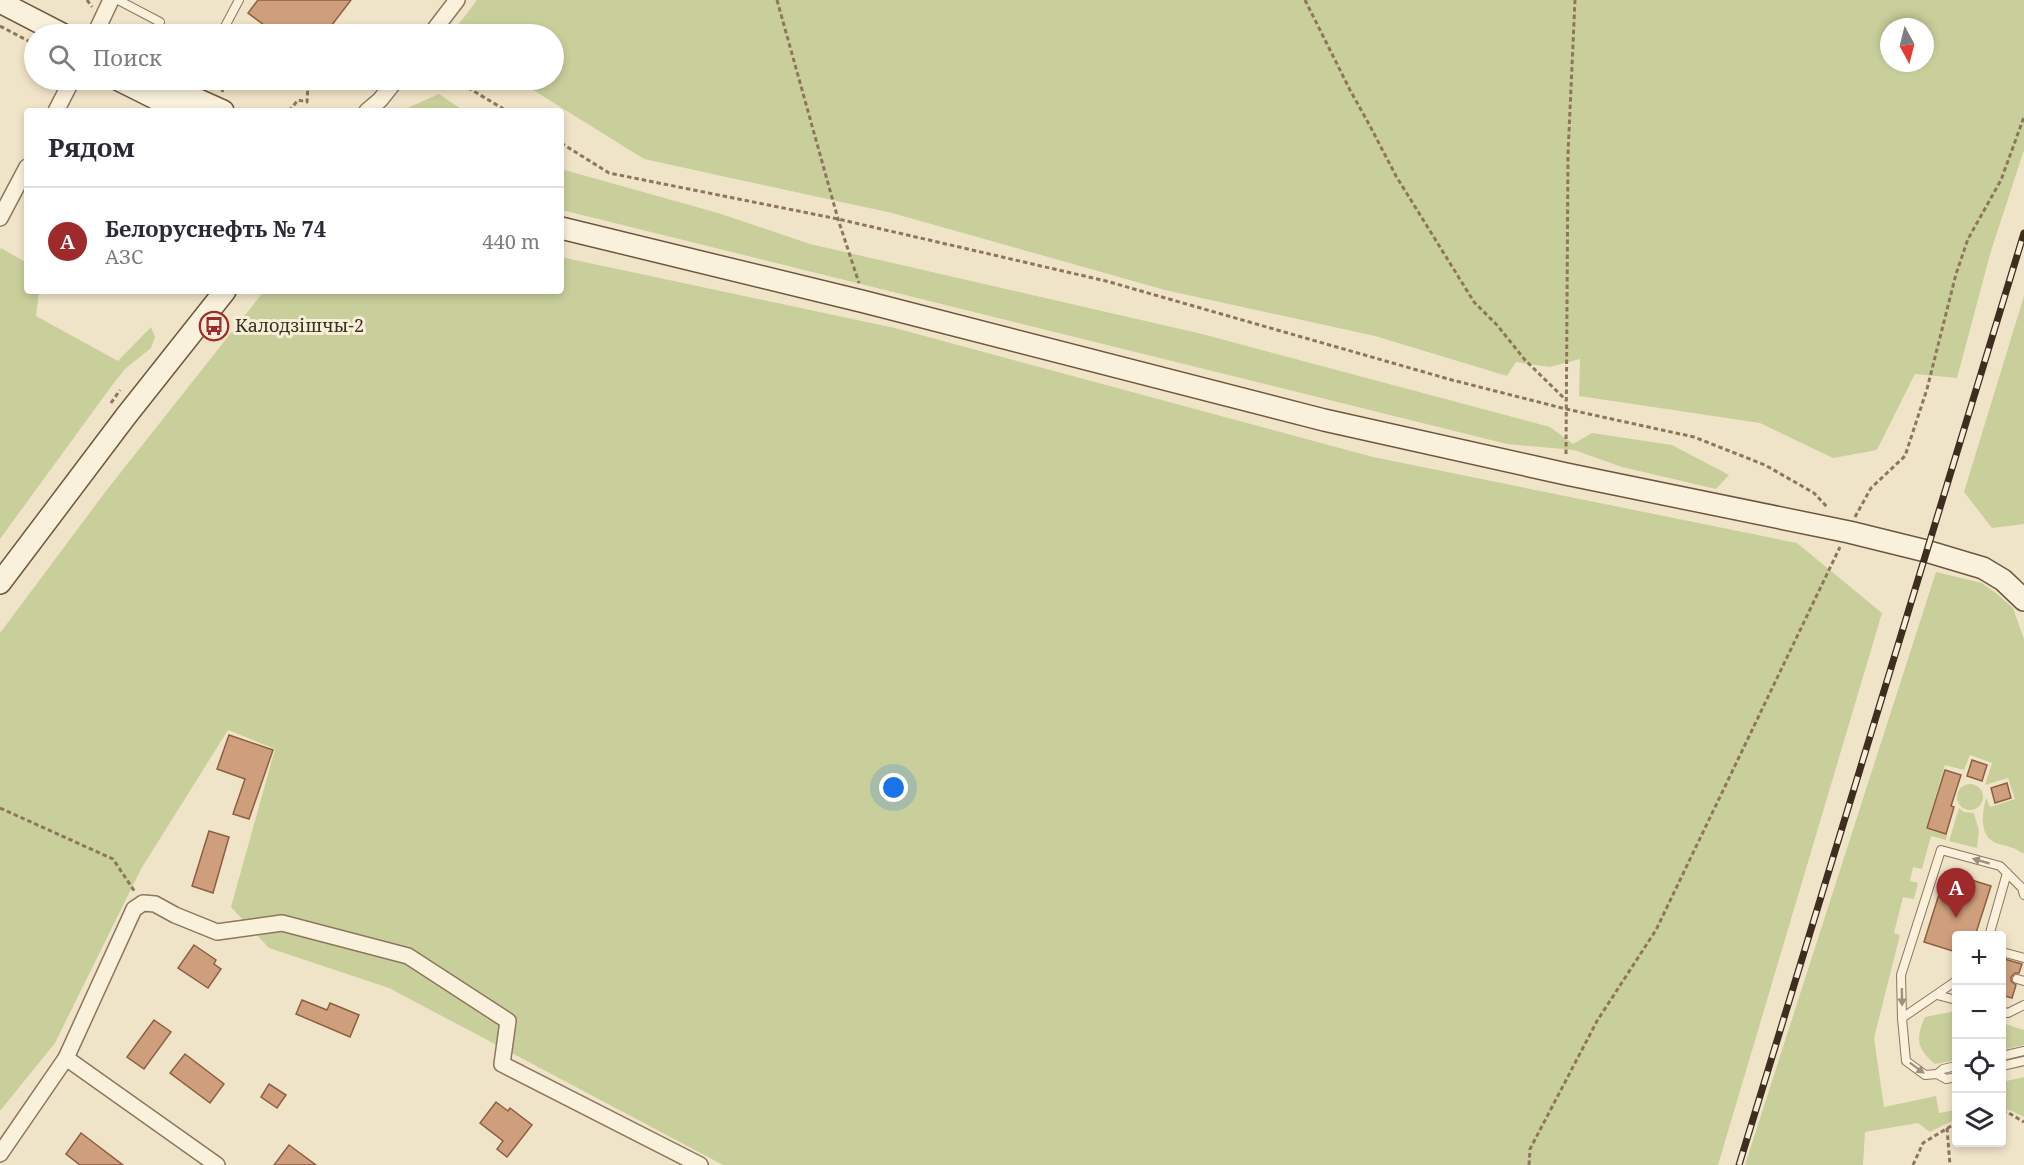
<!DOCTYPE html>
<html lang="ru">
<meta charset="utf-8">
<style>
body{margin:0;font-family:"Noto Serif",serif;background:#f7f7f7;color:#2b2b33}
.controls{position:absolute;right:18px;bottom:18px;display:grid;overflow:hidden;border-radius:6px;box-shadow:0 3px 9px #0003}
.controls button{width:54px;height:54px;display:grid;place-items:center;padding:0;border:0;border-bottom:2px solid #e1e1e2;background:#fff;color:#2b2b33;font:30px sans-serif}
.compass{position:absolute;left:1880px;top:18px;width:54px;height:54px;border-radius:50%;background:#fff;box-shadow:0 3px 9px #0003;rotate:173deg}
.you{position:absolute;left:894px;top:788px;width:21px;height:21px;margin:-15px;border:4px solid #fff;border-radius:50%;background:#1a73e8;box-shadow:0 0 0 9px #1a73e833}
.badge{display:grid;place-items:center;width:39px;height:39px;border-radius:50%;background:#9e2a2b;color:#fff;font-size:20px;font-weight:700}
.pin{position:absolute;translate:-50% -50px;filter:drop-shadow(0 2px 3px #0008)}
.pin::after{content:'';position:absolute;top:32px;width:21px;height:18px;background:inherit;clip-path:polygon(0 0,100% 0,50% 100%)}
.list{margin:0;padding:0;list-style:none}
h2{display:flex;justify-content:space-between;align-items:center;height:78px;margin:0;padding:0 24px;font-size:26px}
h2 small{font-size:20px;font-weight:400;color:#7c7c81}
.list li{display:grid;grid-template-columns:39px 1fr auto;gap:18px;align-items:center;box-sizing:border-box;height:108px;padding:0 24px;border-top:2px solid #e1e1e2}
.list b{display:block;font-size:22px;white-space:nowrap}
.list p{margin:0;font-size:20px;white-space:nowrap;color:#7c7c81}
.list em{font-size:20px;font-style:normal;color:#7c7c81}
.icon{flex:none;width:33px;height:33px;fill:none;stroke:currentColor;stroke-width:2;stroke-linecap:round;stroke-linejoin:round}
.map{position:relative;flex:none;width:2024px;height:1165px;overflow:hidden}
.search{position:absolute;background:#fff;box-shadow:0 3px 9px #0003;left:24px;top:24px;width:540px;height:66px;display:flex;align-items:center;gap:15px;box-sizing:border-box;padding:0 21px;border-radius:33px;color:#7c7c81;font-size:22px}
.panel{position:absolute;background:#fff;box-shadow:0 3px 9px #0003;left:24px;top:108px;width:540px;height:186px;border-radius:6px}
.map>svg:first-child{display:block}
</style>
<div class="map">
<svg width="2024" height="1165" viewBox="0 0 2024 1165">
<rect width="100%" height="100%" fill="#f0e4c8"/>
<!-- green -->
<g fill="#c9cf9b" fill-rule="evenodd">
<path d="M 477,0 L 2024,0 L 2024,150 L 1991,251 L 1957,378 L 1915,374 L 1877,450 L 1833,458 L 1760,423 L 1579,396 L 1580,359 L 1550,367 L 1516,362 L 1507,376 L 1375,336 L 1165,290 L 892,213 L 644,159 L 517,80 L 554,80 L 554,34 L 451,34 ZM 1889,27 L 1925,27 L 1925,63 L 1889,63 Z"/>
<path d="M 439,94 L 464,111 L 403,111 L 403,110 Z"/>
<path d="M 561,169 L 718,213 L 810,244 L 1202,334 L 1550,427 L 1573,444 L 1592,433 L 1672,445 L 1729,475 L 1716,489 L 1622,467 L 1574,450 L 1507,444 L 562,210 Z"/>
<path d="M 1,248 L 27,263 L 27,291 L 39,291 L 36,316 L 118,361 L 151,327 L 155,337 L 151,348 L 125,369 L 113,384 L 0,539 L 0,251 Z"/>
<path d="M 561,257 L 895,328 L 1373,457 L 1797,543 L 1882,613 L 1718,1165 L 723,1165 L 389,988 L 269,948 L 231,907 L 275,749 L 228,730 L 141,869 L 55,1043 L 0,1111 L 0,633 L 106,491 L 264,291 L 561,291 Z"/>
<path d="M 2024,296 L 2024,524 L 1992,528 L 1964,492 Z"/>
<path d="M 1936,572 L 1982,583 L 1997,594 L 2013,608 L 2024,639 L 2024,853 L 2022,853 C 2014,847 2009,847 1999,844 C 1978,838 1982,814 1986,798 L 1990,807 L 2015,799 L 2008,778 L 1985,785 L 1992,763 L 1970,755 L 1964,770 L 1945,765 L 1926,829 L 1947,835 L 1946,840 L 1931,836 L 1922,869 L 1913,867 L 1910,881 L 1918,883 L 1914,899 L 1903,897 L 1894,933 L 1900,935 L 1874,1038 L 1884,1107 L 1936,1096 L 1939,1113 L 1956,1110 L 1956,1119 L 1930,1132 L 1918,1123 L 1865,1132 L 1863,1165 L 1745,1165 Z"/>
<circle cx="1970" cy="797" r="13"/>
<path d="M 1959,808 L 1964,812 L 1974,813 L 1979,831 L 1977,848 L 1949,841 Z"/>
<path d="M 1956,1011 L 1956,1060 L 1935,1064 C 1917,1049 1915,1038 1925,1017 Z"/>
<path d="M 2002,1023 L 2024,1030 L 2024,1045 L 2002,1050 Z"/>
<path d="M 2024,1077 L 2024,1117 L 2010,1110 L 2002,1110 L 2002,1082 Z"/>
</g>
<!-- building -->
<g fill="#cf9f7d" stroke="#8d5f41" stroke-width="1.5">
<path d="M 258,0 L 351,0 L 325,34 L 276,34 L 248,13 Z"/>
<path d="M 229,735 L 273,750 L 249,819 L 233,814 L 245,779 L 217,769 Z"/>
<path d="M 1972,760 L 1987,765 L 1982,781 L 1967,776 Z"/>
<path d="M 1945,770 L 1961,775 L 1951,806 L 1954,807 L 1946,834 L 1927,828 Z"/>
<path d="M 2007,783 L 2011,798 L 1995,803 L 1991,788 Z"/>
<path d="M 209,831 L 229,837 L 213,893 L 192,886 Z"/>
<path d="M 1946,872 L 1991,886 L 1975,936 L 1956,936 L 1956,952 L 1924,942 Z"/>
<path d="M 194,945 L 216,960 L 214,964 L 221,969 L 208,988 L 178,968 Z"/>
<path d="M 2001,958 L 2022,964 L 2019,973 L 2015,973 L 2011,977 L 2011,981 L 2016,985 L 2012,998 L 2001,995 Z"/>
<path d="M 302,1000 L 327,1010 L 330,1003 L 359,1015 L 350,1037 L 296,1014 Z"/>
<path d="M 154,1020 L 171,1032 L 144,1069 L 127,1057 Z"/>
<path d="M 185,1054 L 224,1084 L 210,1103 L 170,1073 Z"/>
<path d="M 269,1084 L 286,1095 L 277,1108 L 261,1097 Z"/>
<path d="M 496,1102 L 508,1111 L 510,1108 L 532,1125 L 507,1157 L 497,1149 L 503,1141 L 480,1123 Z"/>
<path d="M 81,1133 L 123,1165 L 80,1165 L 66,1154 Z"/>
<path d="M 289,1145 L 316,1165 L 274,1165 Z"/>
</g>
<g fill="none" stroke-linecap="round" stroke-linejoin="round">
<!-- lane casing -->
<g stroke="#8d765c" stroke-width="10">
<g id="lane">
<path d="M 118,0 L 160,22 L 153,34"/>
<path d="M 221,34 L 239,0"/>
<path d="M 1989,936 L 2007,873"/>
<path d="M 2002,952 L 2024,958"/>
<path d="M 2017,979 L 2024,981"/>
<path d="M 1956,981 L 1902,1018 L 1906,1061 L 1925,1075 L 1937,1074 L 1946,1079 L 1956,1077"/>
<path d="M 1937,995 L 1956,1000"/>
<path d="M 2002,1011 L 2008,1013 L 2024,1005"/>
<path d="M 1902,1018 L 1901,975 L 1941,850 L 2000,866 L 2022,888 L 2024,895"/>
<path d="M 2002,1056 L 2024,1051"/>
<path d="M 2002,1066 L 2024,1061"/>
<path d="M 1937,1074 L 1943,1069 L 1956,1066"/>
</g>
</g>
<!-- street casing -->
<g stroke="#8d765c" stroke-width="18">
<g id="street">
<path d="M 95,34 L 111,0"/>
<path d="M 431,34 L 457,0"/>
<path d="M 56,111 L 72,80"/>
<path d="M 367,111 L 380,100 L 396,80"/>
<path d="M 0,218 L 27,167"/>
<path d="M 66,1058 L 217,1165"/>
<path d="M 0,1154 L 66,1058 L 134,909 L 143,903 L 155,904 L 175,915 L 217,932 L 282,923 L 408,956 L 508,1021 L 502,1064 L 700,1165"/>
</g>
</g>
<!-- secondary casing -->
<g stroke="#6f573f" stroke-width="24">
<g id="secondary">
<path d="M 0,2 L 62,34"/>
<path d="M 119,80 L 181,111"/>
<path d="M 154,80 L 223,111"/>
<path d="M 561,228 L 865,302 L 1324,420 L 1566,474 L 1849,532 L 1926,551 L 1983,568 L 2003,580 L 2024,600"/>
<path d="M 0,583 L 126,416 L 225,291"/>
</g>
</g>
<!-- path -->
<g stroke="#8d765c" stroke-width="3" stroke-dasharray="4.5 3" stroke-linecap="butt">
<path d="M 87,0 L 92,7"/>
<path d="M 777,0 L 838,219 L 859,283"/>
<path d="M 1305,0 L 1350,90 L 1370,126 L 1396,176 L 1474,302 L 1497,325 L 1525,360 L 1566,400"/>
<path d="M 0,26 L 34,44"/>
<path d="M 455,80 L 507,111"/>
<path d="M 222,92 L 226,80"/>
<path d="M 289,111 L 298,100 L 307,102 L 308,85"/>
<path d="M 561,143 L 609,173 L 838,219 L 1106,281 L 1452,380 L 1566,409 L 1694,437 L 1765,465 L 1814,493 L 1828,508"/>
<path d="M 111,403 L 120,390"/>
<path d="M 1566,454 L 1568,154 L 1575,0"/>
<path d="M 1855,517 L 1871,488 L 1905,456 L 1927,389 L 1956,274 L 1968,239 L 2001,180 L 2024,117"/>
<path d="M 0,808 L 113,859 L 135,892"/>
<path d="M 2002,1112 L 2007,1112 L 2024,1122"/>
<path d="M 1947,1128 L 1950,1165"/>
<path d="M 1529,1165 L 1530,1149 L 1597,1021 L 1656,930 L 1840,547"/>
<path d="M 1913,1165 L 1923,1143 L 1956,1123"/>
</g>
<!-- lane -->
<use href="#lane" stroke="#faf1dc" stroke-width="8"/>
<!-- street -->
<use href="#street" stroke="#faf1dc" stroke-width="15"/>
<!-- secondary -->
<use href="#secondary" stroke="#faf1dc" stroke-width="21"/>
<!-- rail casing -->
<g stroke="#3d2e20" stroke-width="7">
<path id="rail" d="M 1739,1165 L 2024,233"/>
</g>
<!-- rail -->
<use href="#rail" stroke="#f7eed8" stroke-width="4.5" stroke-dasharray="14" stroke-linecap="butt"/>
</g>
<!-- one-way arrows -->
<defs><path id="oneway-solid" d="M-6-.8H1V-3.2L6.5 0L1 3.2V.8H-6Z" transform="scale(1.5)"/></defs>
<g fill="#9c907e">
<use href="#oneway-solid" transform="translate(1981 861) rotate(-164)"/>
<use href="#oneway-solid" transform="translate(1902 997) rotate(89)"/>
<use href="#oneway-solid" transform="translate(1917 1068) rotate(37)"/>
</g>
<!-- icons -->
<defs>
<g id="bus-ring" transform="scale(1.5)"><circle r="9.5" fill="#f7eed8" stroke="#9e2a2b" stroke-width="1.5"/><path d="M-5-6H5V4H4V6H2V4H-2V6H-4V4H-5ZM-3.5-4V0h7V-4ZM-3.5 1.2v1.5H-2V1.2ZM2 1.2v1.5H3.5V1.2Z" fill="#9e2a2b"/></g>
</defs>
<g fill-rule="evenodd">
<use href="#bus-ring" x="214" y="326"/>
</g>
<g text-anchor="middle" stroke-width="6" stroke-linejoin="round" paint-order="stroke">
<!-- poi labels -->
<g font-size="18" fill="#3d2e20" stroke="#f7eed8" text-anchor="start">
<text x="235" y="332">Калодзішчы-2</text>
</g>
</g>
</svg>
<div class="controls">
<button>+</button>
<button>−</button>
<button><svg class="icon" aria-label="locate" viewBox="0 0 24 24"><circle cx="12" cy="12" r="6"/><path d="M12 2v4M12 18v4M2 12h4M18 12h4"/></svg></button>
<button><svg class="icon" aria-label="layers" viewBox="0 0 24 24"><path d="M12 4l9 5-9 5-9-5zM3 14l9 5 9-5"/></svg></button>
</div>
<svg class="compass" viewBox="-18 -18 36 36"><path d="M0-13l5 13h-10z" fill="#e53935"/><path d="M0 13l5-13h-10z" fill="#7c7c81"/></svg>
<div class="you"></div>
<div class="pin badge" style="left:1956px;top:918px">A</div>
<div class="search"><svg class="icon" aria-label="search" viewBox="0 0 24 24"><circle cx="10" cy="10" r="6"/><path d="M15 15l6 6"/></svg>Поиск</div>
<section class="panel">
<h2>Рядом<small></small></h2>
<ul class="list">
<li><span class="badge">A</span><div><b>Белоруснефть № 74</b><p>АЗС</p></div><em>440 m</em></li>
</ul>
</section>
</div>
